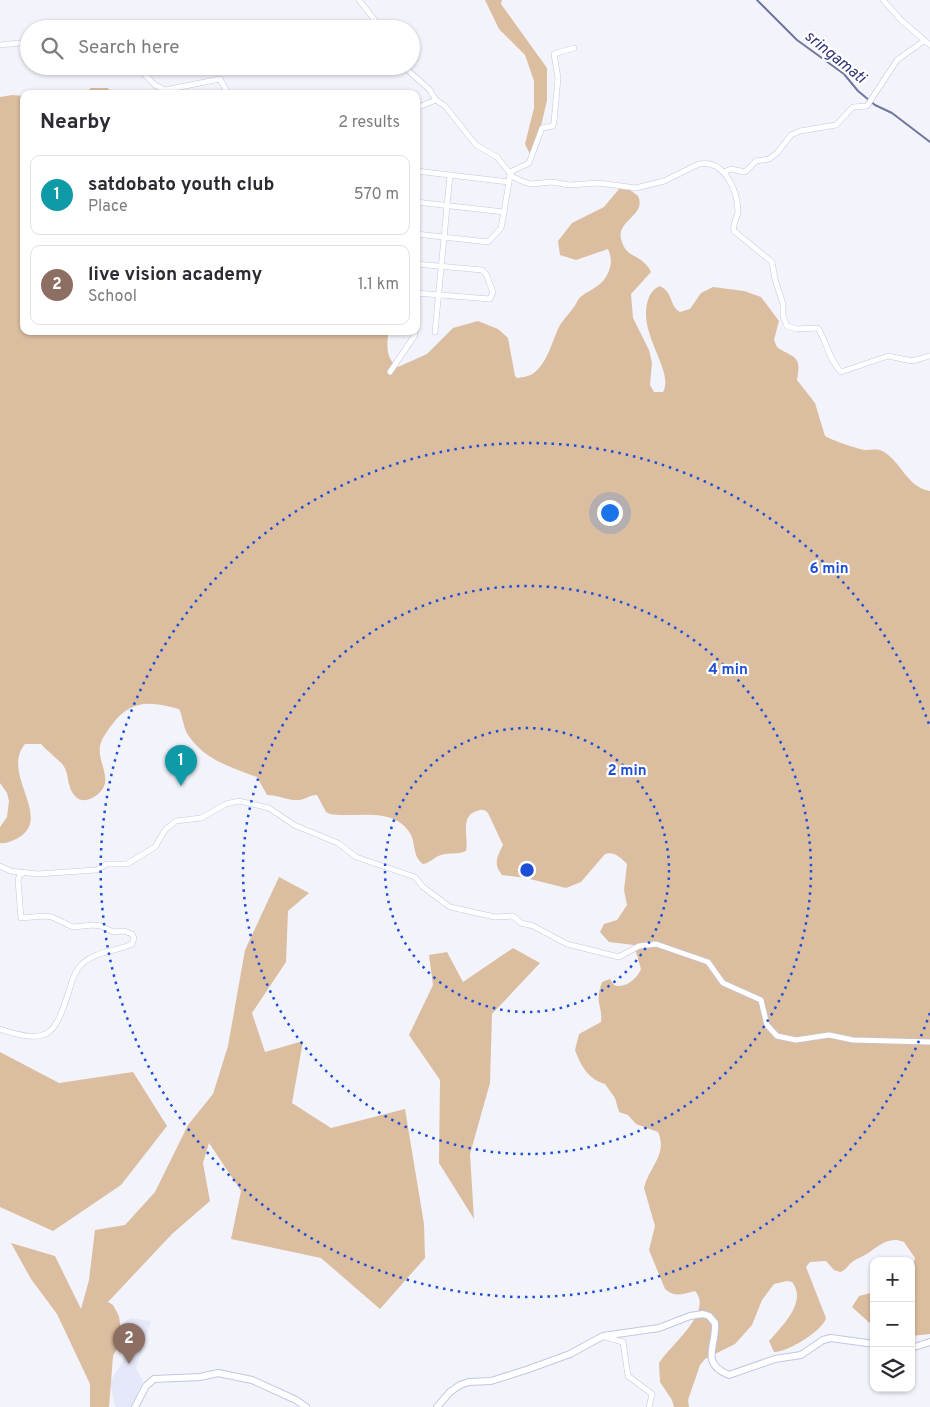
<!DOCTYPE html>
<meta charset="utf-8">
<style>
body{margin:0;font-family:Overpass,sans-serif;background:#f2f2f3;color:#2b2b33}
.controls{position:absolute;right:15px;bottom:15px;display:grid;overflow:hidden;border-radius:10px;box-shadow:0 1px 4px #0004}
.controls button{width:45px;height:45px;display:grid;place-items:center;padding:0;border:0;border-bottom:1px solid #e1e1e2;background:#fff;color:#2b2b33;font:25px sans-serif}
.you{position:absolute;left:609px;top:512px;width:18px;height:18px;margin:-12px;border:4px solid #fff;border-radius:50%;background:#1a73e8;box-shadow:0 0 0 8px #1a73e833}
.badge{display:grid;place-items:center;width:32px;height:32px;border-radius:50%;background:#0f766e;color:#fff;font-size:16px;font-weight:700}
.pin{position:absolute;translate:-50% -41px;filter:drop-shadow(0 1px 2px #0008)}
.pin::after{content:'';position:absolute;top:26px;width:18px;height:15px;background:inherit;clip-path:polygon(0 0,100% 0,50% 100%)}
.list{margin:0;padding:0;list-style:none}
h2{display:flex;justify-content:space-between;align-items:center;height:65px;margin:0;padding:0 20px;font-size:21px}
h2 small{font-size:16px;font-weight:400;color:#7c7c81}
.list li{display:grid;grid-template-columns:32px 1fr auto;gap:15px;align-items:center;box-sizing:border-box;height:80px;margin:0 10px 10px;padding:0 10px;border:1px solid #e1e1e2;border-radius:10px}
.list b{display:block;font-size:19px;white-space:nowrap}
.list p{margin:0;font-size:16px;white-space:nowrap;color:#7c7c81}
.list em{font-size:16px;font-style:normal;color:#7c7c81}
.icon{flex:none;width:28px;height:28px;fill:none;stroke:currentColor;stroke-width:2;stroke-linecap:round;stroke-linejoin:round}
.map{position:relative;flex:none;width:930px;height:1407px;overflow:hidden}
.search{position:absolute;background:#fff;box-shadow:0 1px 4px #0004;left:20px;top:20px;width:400px;height:55px;display:flex;align-items:center;gap:12px;box-sizing:border-box;padding:0 18px;border-radius:28px;color:#7c7c81;font-size:19px}
.panel{position:absolute;background:#fff;box-shadow:0 1px 4px #0004;left:20px;top:90px;width:400px;height:245px;border-radius:10px}
.map>svg:first-child{display:block}
</style>
<div class="map">
<svg width="930" height="1407" viewBox="0 0 930 1407">
<rect width="100%" height="100%" fill="#f3f4fb"/>
<!-- built -->
<path fill="#e5e8f8" d="M 131,1318 L 151,1321 L 136,1368 L 143,1381 L 131,1407 L 115,1407 L 110,1382 L 124,1359 L 118,1326 Z"/>
<!-- green -->
<g fill="#dbbda0">
<path d="M 485,0 L 502,0 L 501,4 L 547,68 L 547,100 L 539,135 L 530,154 L 525,144 L 534,108 L 534,81 L 525,55 L 499,29 Z"/>
<path d="M 91,88 L 108,88 L 111,94 L 84,94 Z"/>
<path d="M 12,95 L 24,96 L 24,331 L 389,331 C 386,344 386,360 398,367 L 427,354 L 453,328 L 478,321 L 498,329 L 508,338 L 515,376 L 517,378 C 523,377 529,377 535,372 C 549,360 552,340 560,325 C 566,316 574,309 578,300 C 583,292 601,288 607,275 C 612,266 612,258 608,249 L 576,260 L 560,255 L 558,241 L 572,223 L 604,207 L 619,189 L 630,190 L 638,196 C 647,215 617,220 621,239 C 626,260 642,253 651,272 L 631,294 L 633,318 L 649,350 L 652,363 L 650,385 L 654,392 L 663,392 C 675,371 637,334 648,300 C 650,294 653,289 660,286 C 674,293 669,306 680,312 L 690,309 L 701,293 L 713,287 L 744,291 L 761,297 L 779,321 L 774,340 L 777,347 C 794,359 802,354 797,380 L 815,403 L 825,436 C 831,440 858,449 865,450 C 872,450 878,448 884,452 C 902,463 907,487 930,491 L 930,1334 L 911,1336 L 911,1273 L 915,1258 L 904,1242 C 888,1235 878,1247 865,1255 C 862,1257 858,1258 855,1260 C 848,1264 847,1270 840,1272 L 834,1270 L 826,1261 L 810,1262 L 806,1267 L 826,1318 C 823,1331 786,1353 774,1352 L 769,1341 C 781,1327 808,1302 792,1282 L 787,1281 L 774,1284 L 762,1300 L 752,1325 L 735,1344 L 705,1359 L 700,1365 L 688,1400 L 689,1407 L 674,1407 L 672,1400 L 660,1382 L 659,1363 C 670,1345 714,1312 695,1291 C 684,1294 674,1298 665,1289 L 649,1250 L 655,1226 L 644,1188 C 649,1167 668,1154 658,1132 L 636,1124 L 628,1115 L 619,1112 L 615,1098 L 605,1084 C 588,1079 581,1066 575,1050 L 579,1034 L 601,1022 C 603,1006 594,1004 602,982 L 610,979 L 614,985 C 625,989 637,979 641,969 L 634,945 L 609,942 L 600,932 L 604,924 L 617,920 L 627,905 L 624,890 L 627,864 C 621,858 614,851 605,854 L 581,882 L 566,888 L 526,878 L 502,875 C 493,864 497,857 503,845 L 488,813 C 484,809 482,809 477,811 C 459,816 469,838 466,851 C 457,855 450,852 441,855 C 434,857 430,863 423,864 C 412,856 416,843 410,833 C 394,806 355,818 330,814 L 326,812 L 317,795 C 309,795 307,799 299,800 C 288,801 278,795 267,795 L 257,777 C 230,767 205,760 188,735 C 183,727 183,717 179,709 C 150,701 130,699 111,726 C 107,731 101,740 100,746 C 98,759 107,772 105,783 C 103,794 85,806 76,797 C 66,787 70,775 63,765 C 59,760 47,751 41,744 L 25,744 C 0,774 54,817 18,838 C 12,841 6,844 0,843 L 0,827 L 7,817 L 9,801 L 7,793 L 0,783 L 0,97 Z"/>
<path d="M 279,877 L 309,893 L 288,911 L 286,962 L 252,1013 L 265,1052 L 303,1041 L 292,1103 L 331,1128 L 405,1109 L 424,1224 L 425,1258 L 380,1309 L 321,1258 L 231,1239 L 241,1191 L 209,1143 L 203,1163 L 210,1201 L 172,1234 L 108,1302 L 113,1305 L 119,1316 L 122,1339 L 113,1356 L 109,1407 L 90,1407 L 90,1384 L 57,1314 L 31,1279 L 11,1243 L 55,1256 L 81,1309 L 89,1280 L 95,1230 L 125,1225 L 155,1192 L 188,1125 L 213,1094 L 228,1046 L 245,950 Z"/>
<path d="M 513,948 L 540,963 L 492,1014 L 490,1083 L 470,1154 L 474,1219 L 439,1163 L 440,1080 L 409,1035 L 433,985 L 429,955 L 447,952 L 463,982 Z"/>
<path d="M 0,1052 L 59,1083 L 133,1072 L 167,1126 L 121,1185 L 53,1231 L 0,1207 Z"/>
<path d="M 874,1292 L 874,1327 L 852,1307 L 859,1296 Z"/>
</g>
<g fill="none" stroke-linecap="round" stroke-linejoin="round">
<!-- stream -->
<path stroke="#70769d" stroke-width="2" d="M 757,0 L 797,40 L 844,74 L 858,91 L 875,105 L 892,113 L 930,142"/>
<!-- minor casing -->
<g stroke="#c0c6e6" stroke-width="6">
<g id="minor">
<path d="M 359,0 L 382,29"/>
<path d="M 883,0 L 902,21 L 930,45"/>
<path d="M 0,45 L 29,42"/>
<path d="M 136,66 L 155,85 L 165,90 L 220,79 L 228,94"/>
<path d="M 403,66 L 429,89 L 436,100"/>
<path d="M 416,108 L 436,100 L 445,106 L 476,145 L 497,157 L 513,177 L 524,182 L 531,184 L 552,182 L 569,185 L 599,183 L 636,188 L 664,181 L 699,164 C 725,159 738,192 738,212 C 737,220 732,224 734,231 L 772,262 L 775,279 L 783,304 L 783,316 L 787,326 L 797,329 L 818,328 C 827,343 829,360 841,372 L 888,356 L 912,361 L 930,356"/>
<path d="M 416,171 L 509,182 L 510,172 L 529,163 L 542,128 L 553,126 L 554,122 L 558,78 L 554,54 L 574,48"/>
<path d="M 724,172 L 731,169 L 745,172 L 756,161 L 769,159 L 777,153 L 791,135 L 800,131 L 836,125 L 853,107 L 867,106 L 897,60 L 924,41"/>
<path d="M 416,202 L 504,212 L 509,182"/>
<path d="M 416,234 L 488,242 L 501,228 L 504,212"/>
<path d="M 416,264 L 482,270 L 486,274 L 493,292 L 490,299 L 416,293"/>
<path d="M 435,332 L 450,175"/>
<path d="M 390,372 L 415,335 L 415,331"/>
<path d="M 0,866 L 11,871 L 37,874 L 96,870 L 107,864 L 127,864 L 155,847 L 165,830 L 176,821 L 201,818 L 226,804 L 239,801 L 269,808 L 294,825 L 338,843 L 356,857 L 415,877 L 423,887 L 450,907 L 495,917 L 513,916 L 521,923 L 533,926 L 567,944 L 619,957 L 639,946 L 656,944 L 708,962 L 723,983 L 761,1000 L 767,1025 L 777,1036 L 796,1040 L 829,1035 L 853,1040 L 930,1042"/>
<path d="M 0,1029 C 51,1046 55,1034 70,988 C 72,979 75,971 82,964 C 96,951 115,952 132,944 L 134,938 L 132,934 L 124,931 L 113,932 L 101,926 L 93,925 L 73,927 L 52,917 L 44,916 L 21,918 L 18,880 L 20,874 L 24,873"/>
<path d="M 605,1337 L 623,1342 L 628,1376 L 652,1394 L 649,1407"/>
</g>
</g>
<!-- tertiary casing -->
<g stroke="#c0c6e6" stroke-width="8">
<g id="tertiary">
<path d="M 911,1348 L 930,1342"/>
<path d="M 135,1407 L 146,1386 L 154,1379 L 200,1377 L 218,1373 L 252,1380 L 296,1400 L 306,1407"/>
<path d="M 437,1407 L 450,1392 L 460,1385 L 469,1382 L 491,1381 L 526,1370 L 570,1354 L 603,1336 L 659,1328 L 690,1316 L 703,1314 L 709,1316 L 715,1323 C 717,1345 699,1363 729,1375 L 775,1359 L 801,1355 L 823,1340 L 831,1338 L 874,1344"/>
</g>
</g>
<!-- minor -->
<use href="#minor" stroke="#fff" stroke-width="5"/>
<!-- tertiary -->
<use href="#tertiary" stroke="#fff" stroke-width="6"/>
</g>
<!-- distance rings -->
<g fill="none" stroke="#1d4ed8" stroke-width="2.5" stroke-dasharray="2.5 5">
<circle cx="527" cy="870" r="142"/>
<circle cx="527" cy="870" r="284"/>
<path d="M930 1013A427 427 0 1 1 930 727"/>
</g>
<g text-anchor="middle" stroke-width="4.5" stroke-linejoin="round" paint-order="stroke">
<!-- water labels -->
<g font-size="16" font-style="italic" fill="#343877" stroke="#fff">
<text transform="translate(836 56) rotate(39)" y="6">sringamati</text>
</g>
</g>
<circle cx="527" cy="870" r="8" fill="#1d4ed8" stroke="#fff" stroke-width="2.5"/>
<g font-size="15" text-anchor="middle" font-weight="bold" fill="#1d4ed8" stroke="#fff" stroke-width="4.5" stroke-linejoin="round" paint-order="stroke">
<text x="829" y="573">6 min</text>
<text x="728" y="674">4 min</text>
<text x="627" y="775">2 min</text>
</g>
</svg>
<div class="controls">
<button>+</button>
<button>−</button>
<button><svg class="icon" aria-label="layers" viewBox="0 0 24 24"><path d="M12 4l9 5-9 5-9-5zM3 14l9 5 9-5"/></svg></button>
</div>
<div class="you"></div>
<div class="pin badge" style="left:181px;top:786px;background:#0f9aa8">1</div>
<div class="pin badge" style="left:129px;top:1364px;background:#8d6e63">2</div>
<div class="search"><svg class="icon" aria-label="search" viewBox="0 0 24 24"><circle cx="10" cy="10" r="6"/><path d="M15 15l6 6"/></svg>Search here</div>
<section class="panel">
<h2>Nearby<small>2 results</small></h2>
<ul class="list">
<li><span class="badge" style="background:#0f9aa8">1</span><div><b>satdobato youth club</b><p>Place</p></div><em>570 m</em></li>
<li><span class="badge" style="background:#8d6e63">2</span><div><b>live vision academy</b><p>School</p></div><em>1.1 km</em></li>
</ul>
</section>
</div>
